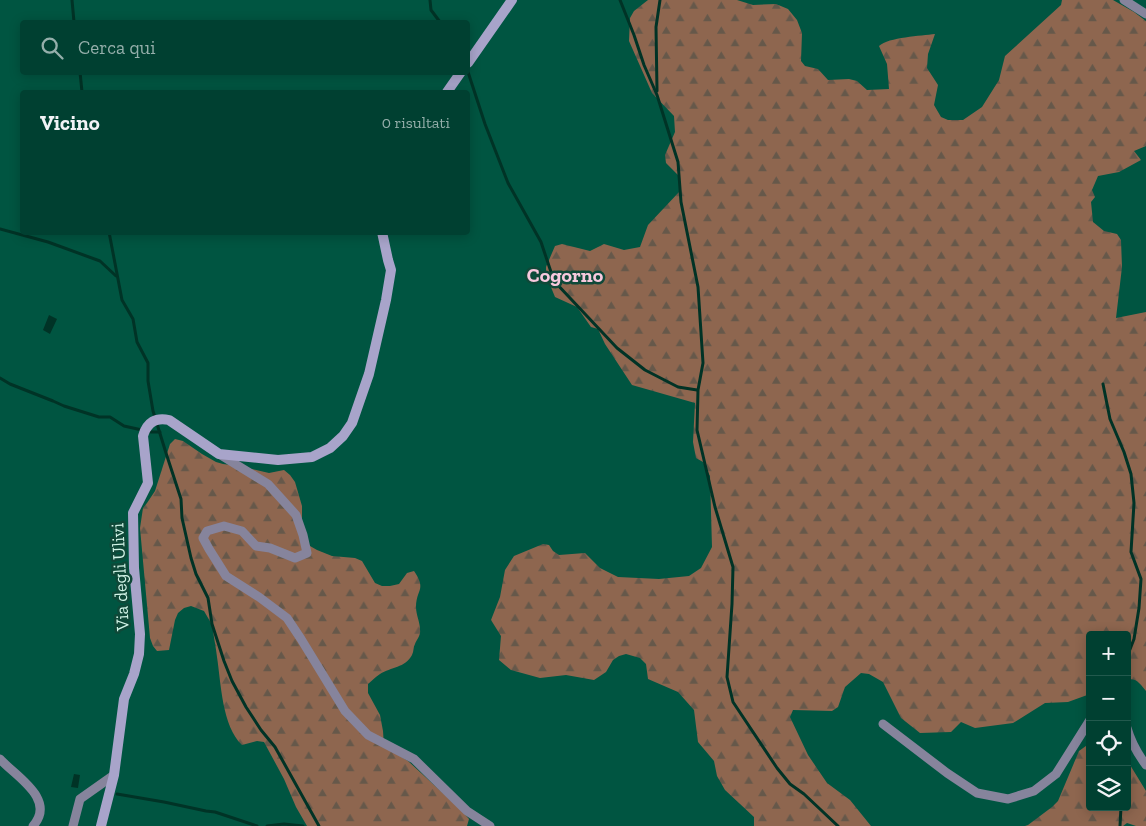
<!DOCTYPE html>
<html lang="it">
<meta charset="utf-8">
<style>
body{margin:0;font-family:"Zilla Slab",serif;background:#0a4739;color:#f1f3f6}
.controls{position:absolute;right:15px;bottom:15px;display:grid;overflow:hidden;border-radius:5px;box-shadow:0 2px 12px #0003}
.controls button{width:45px;height:45px;display:grid;place-items:center;padding:0;border:0;border-bottom:1px solid #22594d;background:#004031;color:#f1f3f6;font:25px sans-serif}
.list{margin:0;padding:0;list-style:none}
h2{display:flex;justify-content:space-between;align-items:center;height:65px;margin:0;padding:0 20px;font-size:21px}
h2 small{font-size:16px;font-weight:400;color:#95afab}
.icon{flex:none;width:28px;height:28px;fill:none;stroke:currentColor;stroke-width:2;stroke-linecap:round;stroke-linejoin:round}
.map{position:relative;flex:none;width:1146px;height:826px;overflow:hidden}
.search{position:absolute;background:#004031;box-shadow:0 2px 12px #0003;left:20px;top:20px;width:450px;height:55px;display:flex;align-items:center;gap:12px;box-sizing:border-box;padding:0 18px;border-radius:5px;color:#95afab;font-size:19px}
.panel{position:absolute;background:#004031;box-shadow:0 2px 12px #0003;left:20px;top:90px;width:450px;height:145px;border-radius:5px}
.map>svg:first-child{display:block}
</style>
<div class="map">
<svg width="1146" height="826" viewBox="0 0 1146 826">
<defs>
<pattern id="forest-firs" width="22" height="20" patternUnits="userSpaceOnUse" patternTransform="scale(1.25)"><rect width="22" height="20" fill="#8e664f"/><path d="M5 1l3.5 6h-7zM16 11l3.5 6h-7z" fill="#66584a"/></pattern>
</defs>
<rect width="100%" height="100%" fill="#005541"/>
<!-- forest -->
<g fill="url(#forest-firs)">
<path d="M 648,0 L 737,0 L 753,5 L 776,4 L 788,9 L 797,20 L 802,33 L 801,61 L 805,66 L 818,69 L 828,80 L 849,79 L 857,81 L 867,90 L 889,89 L 887,64 L 879,46 C 889,37 921,36 935,34 L 928,54 L 927,68 L 938,85 L 934,105 L 941,117 L 948,120 L 963,120 L 982,107 L 999,80 L 1005,56 L 1061,5 L 1062,0 L 1113,0 L 1134,12 L 1146,21 L 1146,146 L 1134,151 L 1141,160 L 1119,172 L 1098,176 L 1092,190 L 1095,197 L 1091,202 L 1093,222 L 1104,231 L 1117,234 L 1121,240 L 1122,267 L 1116,318 L 1146,312 L 1146,691 C 1141,685 1136,677 1127,680 L 1127,635 L 1090,635 L 1090,694 L 1068,702 L 1045,703 L 1013,723 L 975,728 L 961,722 L 951,732 L 920,733 L 901,718 L 883,682 L 869,674 L 861,673 L 845,687 L 838,707 L 832,711 L 793,710 L 790,717 L 808,755 L 827,783 L 850,800 L 871,826 L 754,826 L 754,817 L 725,790 L 717,776 L 714,761 L 698,742 L 694,710 L 678,692 L 648,679 L 646,664 L 640,658 L 626,654 L 619,656 L 613,660 L 606,672 L 594,680 L 566,675 L 540,678 L 511,670 L 499,660 L 501,636 L 491,620 L 500,597 L 505,570 L 514,556 L 543,544 L 549,545 L 553,551 L 559,555 L 585,553 L 600,568 L 618,577 L 659,579 L 689,576 L 701,568 L 712,547 L 710,476 L 703,462 L 696,458 L 693,442 L 695,403 L 632,385 L 605,344 L 598,329 L 591,327 L 577,307 L 555,297 L 546,275 L 546,267 L 555,246 L 562,244 L 590,251 L 604,244 L 624,250 L 640,247 L 648,225 L 680,191 L 678,175 L 666,163 L 665,155 L 675,132 L 674,116 L 652,93 L 629,41 L 630,18 L 634,11 Z"/>
<path d="M 175,439 L 183,441 L 202,454 L 216,462 L 223,464 L 239,466 L 269,473 L 284,470 L 290,475 L 295,482 L 302,506 L 302,523 L 305,539 L 310,546 L 317,550 L 332,556 L 355,558 L 362,561 L 375,583 L 382,586 L 390,586 L 399,584 L 407,573 L 414,571 C 427,590 416,589 416,607 C 416,615 420,622 420,630 C 421,635 417,639 415,644 C 413,647 414,651 412,655 C 405,668 391,667 380,674 C 375,677 372,681 368,684 L 368,693 L 380,715 L 383,731 L 384,746 L 408,761 L 459,808 L 469,819 L 467,826 L 307,826 L 296,807 L 284,779 L 264,742 L 257,741 L 242,745 C 222,726 221,683 217,657 C 216,648 214,639 213,630 L 211,623 L 204,611 L 191,606 L 184,608 L 178,613 L 175,620 L 169,650 L 157,651 L 153,646 L 150,638 L 140,528 L 143,508 L 147,503 L 155,491 L 170,444 Z"/>
<path d="M 1090,743 L 1090,807 L 1127,807 L 1127,760 L 1146,791 L 1146,826 L 1136,826 L 1127,823 L 1123,826 L 1025,826 L 1028,825 L 1052,807 L 1058,801 L 1079,751 Z"/>
</g>
<!-- water -->
<g fill="#003326">
<path d="M 49,315 L 57,319 L 50,334 L 43,330 Z"/>
<path d="M 74,774 L 80,775 L 78,788 L 71,787 Z"/>
</g>
<g fill="none" stroke-linecap="round" stroke-linejoin="round">
<!-- stream -->
<g stroke="#003326" stroke-width="3">
<path d="M 72,0 L 74,22"/>
<path d="M 430,0 L 431,10 L 440,22"/>
<path d="M 620,0 L 634,35 L 644,65 L 657,95 L 678,162 L 681,202 L 698,287 L 703,363 L 698,390 L 697,430 L 715,507 L 733,567 L 732,604 L 727,677 L 733,702 L 777,768 L 790,784 L 804,794 L 838,826"/>
<path d="M 80,72 L 82,92"/>
<path d="M 468,72 L 485,124 L 508,183 L 541,242 L 554,281 L 617,348 L 645,370 L 678,387 L 697,390"/>
<path d="M 657,91 L 656,27 L 660,0"/>
<path d="M 0,229 L 48,242 L 100,261 L 116,276"/>
<path d="M 109,232 L 122,300 L 133,319 L 137,342 L 148,363 L 148,381 L 153,411 L 166,453 L 181,499 L 182,518 L 191,558 L 196,574 L 208,598 L 212,624 L 224,661 L 232,681 L 246,707 L 261,730 L 275,747 L 319,826"/>
<path d="M 0,378 L 10,384 L 53,401 L 64,406 L 99,417 L 110,417 L 124,426 L 151,432 L 160,432"/>
<path d="M 1103,384 L 1110,419 L 1124,452 L 1131,474 L 1134,503 L 1131,552 L 1141,579 L 1139,608 L 1134,639 L 1127,657"/>
<path d="M 117,794 L 164,802 L 206,811 L 215,812 L 257,826"/>
<path d="M 267,826 L 284,824 L 303,826"/>
<path d="M 1120,826 L 1121,807"/>
</g>
<!-- street -->
<g stroke="#86849c" stroke-width="9">
<path d="M 1124,0 L 1146,14"/>
<path d="M 219,454 L 268,484 L 296,515 L 303,535 L 307,553 L 295,558 L 270,548 L 256,546 L 242,531 L 224,526 L 207,531 L 203,538 L 209,549 L 226,576 L 259,597 L 287,618 L 301,639 L 345,711 L 368,735 L 414,759 L 467,811 L 490,826"/>
<path d="M 883,724 L 947,773 L 977,793 L 1008,799 L 1034,791 L 1056,774 L 1090,720"/>
<path d="M 1127,728 C 1131,742 1137,753 1146,765"/>
<path d="M 0,759 C 15,776 57,799 33,826"/>
<path d="M 73,826 L 80,799 L 114,775"/>
</g>
<!-- secondary -->
<g stroke="#a8a4ca" stroke-width="10">
<path d="M 468,63 L 512,0"/>
<path d="M 447,92 L 461,72"/>
<path d="M 101,826 L 114,775 L 124,699 L 134,674 L 139,654 L 140,634 L 134,568 L 133,513 L 148,483 L 143,436 C 147,422 156,417 169,420 L 219,454 L 278,460 L 312,457 L 330,448 L 343,436 L 352,423 L 369,374 L 386,300 L 391,270 L 388,260 L 382,232"/>
</g>
</g>
<g text-anchor="middle" stroke-width="5" stroke-linejoin="round" paint-order="stroke">
<!-- street labels -->
<g font-size="18" fill="#d2f4e7" stroke="#0f4838">
<text transform="translate(120 577) rotate(-93)" y="6">Via degli Ulivi</text>
</g>
<!-- quarter labels -->
<g font-size="20" font-weight="bold" fill="#f8c9de" stroke="#0f4838">
<text x="565" y="282">Cogorno</text>
</g>
</g>
</svg>
<div class="controls">
<button>+</button>
<button>−</button>
<button><svg class="icon" aria-label="locate" viewBox="0 0 24 24"><circle cx="12" cy="12" r="6"/><path d="M12 2v4M12 18v4M2 12h4M18 12h4"/></svg></button>
<button><svg class="icon" aria-label="layers" viewBox="0 0 24 24"><path d="M12 4l9 5-9 5-9-5zM3 14l9 5 9-5"/></svg></button>
</div>
<div class="search"><svg class="icon" aria-label="search" viewBox="0 0 24 24"><circle cx="10" cy="10" r="6"/><path d="M15 15l6 6"/></svg>Cerca qui</div>
<section class="panel">
<h2>Vicino<small>0 risultati</small></h2>
<ul class="list">
</ul>
</section>
</div>
